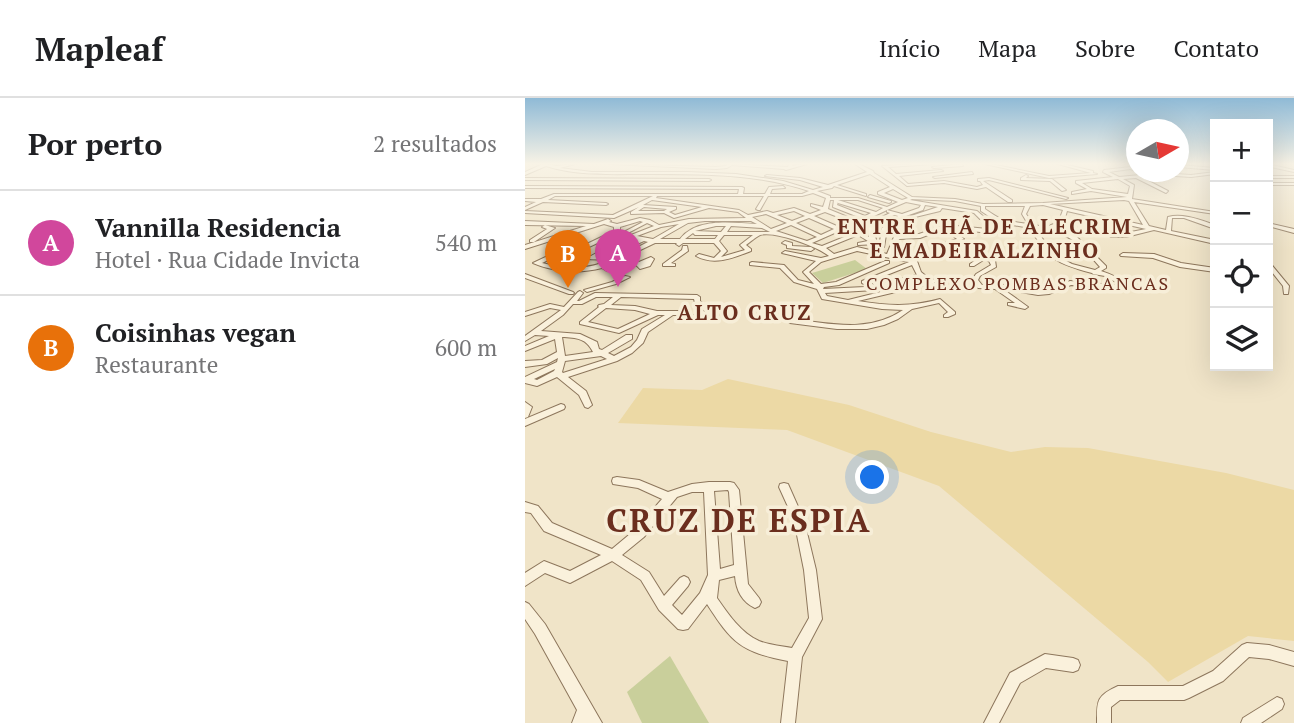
<!DOCTYPE html>
<html lang="pt">
<meta charset="utf-8">
<style>
body{margin:0;font-family:"PT Serif",serif;background:#f6f6f6;color:#202124}
.controls{position:absolute;right:21px;top:21px;display:grid;overflow:hidden;border-radius:0px;box-shadow:0 7px 28px #0002}
.controls button{width:63px;height:63px;display:grid;place-items:center;padding:0;border:0;border-bottom:2px solid #e0e0e0;background:#fff;color:#202124;font:35px sans-serif}
.compass{position:absolute;left:601px;top:21px;width:63px;height:63px;border-radius:50%;background:#fff;box-shadow:0 7px 28px #0002;rotate:81deg}
.you{position:absolute;left:348px;top:380px;width:24px;height:24px;margin:-18px;border:5px solid #fff;border-radius:50%;background:#1a73e8;box-shadow:0 0 0 10px #1a73e833}
.badge{display:grid;place-items:center;width:46px;height:46px;border-radius:50%;background:#0f766e;color:#fff;font-size:23px;font-weight:700}
.pin{position:absolute;translate:-50% -58px;filter:drop-shadow(0 2px 4px #0008)}
.pin::after{content:'';position:absolute;top:37px;width:24px;height:21px;background:inherit;clip-path:polygon(0 0,100% 0,50% 100%)}
.list{margin:0;padding:0;list-style:none}
h2{display:flex;justify-content:space-between;align-items:center;height:91px;margin:0;padding:0 28px;font-size:30px}
h2 small{font-size:23px;font-weight:400;color:#757577}
.list li{display:grid;grid-template-columns:46px 1fr auto;gap:21px;align-items:center;box-sizing:border-box;height:105px;padding:0 28px;border-top:2px solid #e0e0e0}
.list b{display:block;font-size:26px;white-space:nowrap}
.list p{margin:0;font-size:23px;white-space:nowrap;color:#757577}
.list em{font-size:23px;font-style:normal;color:#757577}
.icon{flex:none;width:38px;height:38px;fill:none;stroke:currentColor;stroke-width:2;stroke-linecap:round;stroke-linejoin:round}
.map{position:relative;flex:none;width:769px;height:625px;overflow:hidden}
header{display:flex;align-items:center;gap:42px;box-sizing:border-box;height:98px;padding:0 35px;background:#fff;border-bottom:2px solid #e0e0e0}
header strong{font-size:33px}
nav{display:flex;gap:38px;margin-inline-start:auto;font-size:24px}
main{display:flex}
aside{flex:1;background:#fff}
.map>svg:first-child{display:block}
</style>
<header>
<strong>Mapleaf</strong>
<nav><a>Início</a><a>Mapa</a><a>Sobre</a><a>Contato</a></nav>
</header>
<main>
<aside>
<h2>Por perto<small>2 resultados</small></h2>
<ul class="list">
<li><span class="badge" style="background:#d1479c">A</span><div><b>Vannilla Residencia</b><p>Hotel · Rua Cidade Invicta</p></div><em>540 m</em></li>
<li><span class="badge" style="background:#e8710a">B</span><div><b>Coisinhas vegan</b><p>Restaurante</p></div><em>600 m</em></li>
</ul>
</aside>
<div class="map">
<svg width="769" height="625" viewBox="0 0 769 625">
<rect width="100%" height="100%" fill="#f0e4c8"/>
<!-- green -->
<g fill="#c9cf9b">
<path d="M 330,162 L 342,171 L 298,185 L 287,175 Z"/>
<path d="M 145,558 L 184,625 L 117,625 L 102,594 Z"/>
</g>
<!-- sand -->
<path fill="#ecd9a5" d="M 203,281 L 324,307 L 406,334 L 486,354 L 520,349 L 563,350 L 701,375 L 769,392 L 769,543 L 723,538 L 643,584 L 623,564 L 414,388 L 262,332 L 93,325 L 118,290 L 177,292 Z"/>
<g fill="none" stroke-linecap="round" stroke-linejoin="round">
<!-- minor casing -->
<g stroke="#8d765c" stroke-width="2">
<g id="minor">
<path d="M 18,66 L 23,66 L 31,68 L 50,66 L 35,70 L 67,74 L 163,74 L 211,76 L 258,83 L 288,92 L 298,89 L 275,82 L 240,78 L 242,77 L 275,80 L 303,87 L 342,74 L 330,66 L 334,66 L 348,73 L 349,75 L 387,99 L 430,101 L 458,106 L 518,105 L 602,99 L 566,93 L 547,96 L 547,94 L 562,91 L 551,85 L 551,83 L 588,79 L 578,74 L 579,72 L 605,69 L 614,74 L 605,71 L 584,74 L 594,79 L 636,75 L 666,77 L 690,74 L 690,76 L 666,79 L 636,77 L 616,79 L 643,93 L 641,95 L 611,80 L 598,81 L 609,87 L 607,101 L 690,114 L 690,116 L 609,104 L 624,128 L 641,132 L 643,119 C 658,115 675,122 690,127 L 690,131 L 659,120 L 647,120 L 646,133 L 690,142 L 690,146 L 629,132 L 601,139 L 586,139 L 583,137 L 584,136 L 601,135 L 621,131 L 542,113 L 540,120 L 544,124 L 543,125 L 528,130 L 525,128 L 526,127 L 538,123 L 535,120 L 538,112 L 518,107 L 505,108 L 501,116 L 509,127 L 540,133 L 552,139 L 581,168 L 581,170 L 576,173 C 588,177 597,181 606,189 L 606,191 L 546,187 L 524,196 L 513,197 L 478,191 L 503,209 L 500,211 L 483,207 L 483,205 L 490,205 L 470,191 L 453,190 L 447,182 L 451,176 L 466,167 L 464,163 L 460,161 L 449,168 L 445,168 L 445,166 L 455,159 L 447,155 L 431,158 L 420,145 L 432,141 L 419,131 L 395,140 L 374,141 L 368,157 L 392,163 L 396,174 L 406,182 L 415,180 L 418,182 L 417,183 L 333,203 C 363,208 386,209 415,201 L 430,214 L 430,216 L 423,219 L 419,219 L 419,217 L 423,214 L 414,205 L 387,211 L 373,221 L 359,227 L 342,231 L 312,231 L 265,225 L 262,223 L 265,221 C 305,225 342,236 378,212 L 357,211 L 297,201 L 292,191 L 269,184 L 255,170 L 225,167 L 225,165 L 227,164 L 259,167 L 273,182 L 289,186 L 278,174 L 291,163 L 257,155 L 260,153 L 296,160 L 304,158 C 291,148 250,133 235,137 C 231,139 225,144 221,147 L 226,151 L 226,153 C 208,160 189,168 171,158 L 174,156 L 189,160 L 196,153 L 189,145 L 158,145 L 154,148 L 151,146 L 152,145 L 130,145 L 109,155 L 95,159 L 97,161 L 96,162 L 82,168 L 114,164 L 126,159 L 129,161 L 125,168 L 115,171 L 111,167 L 82,173 L 77,170 C 54,176 29,174 8,165 L 50,145 L 52,146 L 52,148 L 17,165 C 45,172 63,172 90,160 C 74,163 58,162 43,155 L 89,133 L 89,129 L 79,126 L 0,151 L 0,147 L 61,128 L 0,127 L 0,123 L 69,126 L 83,121 L 86,123 L 84,124 L 92,126 L 115,120 L 125,122 L 134,127 L 164,121 L 221,120 L 213,114 L 184,110 L 149,120 L 139,115 L 106,116 L 106,114 L 114,109 L 89,120 L 0,115 L 0,113 L 88,117 L 128,98 L 30,98 L 23,102 L 81,105 L 83,106 L 81,107 L 18,104 L 0,112 L 0,109 L 11,104 L 0,103 L 0,101 L 16,101 L 29,96 L 213,96 L 214,91 L 0,90 L 0,88 L 217,89 L 219,90 L 218,96 L 240,96 L 244,89 L 258,88 L 260,90 L 247,91 L 245,96 L 277,96 L 284,93 C 231,75 172,76 117,76 C 84,76 53,78 21,68 L 0,77 L 0,74 ZM 345,76 L 365,89 L 353,94 L 353,96 L 373,104 L 362,109 L 333,100 L 305,100 L 305,98 L 292,93 L 307,90 L 309,88 L 341,98 L 341,96 L 312,87 ZM 593,81 L 605,88 L 603,96 L 567,91 L 557,85 ZM 368,91 L 383,100 L 377,102 L 359,95 ZM 288,95 L 301,100 L 298,109 L 286,106 L 286,108 L 296,112 L 285,116 L 269,110 L 248,115 L 242,113 L 223,117 L 214,112 L 131,100 L 132,98 L 239,98 L 231,111 L 233,112 L 235,112 L 243,98 L 277,98 ZM 387,101 L 430,103 L 456,108 L 456,113 L 468,121 L 482,126 L 474,132 L 420,127 L 394,136 L 375,137 L 380,125 L 385,120 L 381,118 L 398,112 L 400,107 L 413,109 L 386,118 L 386,120 L 415,113 L 417,110 L 449,115 L 455,121 L 470,126 L 473,124 L 459,119 L 452,113 L 385,102 ZM 127,102 L 177,109 L 150,117 L 144,114 L 151,111 L 151,109 L 118,107 ZM 305,102 L 309,102 L 308,109 L 336,120 L 330,122 L 303,111 ZM 313,102 L 333,102 L 358,110 L 351,114 ZM 599,102 L 604,103 L 618,127 L 525,106 ZM 313,104 L 313,105 L 346,115 L 340,118 L 312,107 ZM 381,104 L 396,107 L 394,110 L 377,116 L 362,112 ZM 460,108 L 500,108 L 497,116 L 503,126 L 490,124 L 488,122 C 478,124 469,117 460,111 ZM 119,109 L 142,111 L 139,113 L 113,113 ZM 362,112 L 362,114 L 365,115 L 351,122 L 345,120 ZM 269,113 L 280,118 L 267,123 L 252,117 ZM 300,114 L 326,124 L 314,129 L 289,118 ZM 241,116 L 262,125 L 246,131 L 227,119 ZM 369,117 L 373,118 L 357,130 L 354,150 L 359,149 L 362,131 L 377,120 L 379,120 L 375,124 L 362,156 L 332,149 L 309,156 L 301,150 L 333,137 L 343,143 L 333,145 L 333,147 L 352,146 L 348,129 ZM 284,120 L 309,131 L 296,137 L 271,125 ZM 340,122 L 347,124 L 342,128 L 344,139 L 337,135 L 337,133 L 334,133 L 326,128 ZM 115,123 L 118,124 L 97,135 L 95,133 L 95,129 ZM 180,123 L 226,123 L 232,126 C 207,125 172,119 155,141 L 135,141 L 163,125 ZM 122,125 L 129,128 L 106,137 L 101,136 ZM 154,126 L 128,141 L 112,138 L 136,129 ZM 266,127 L 292,139 L 282,143 L 251,133 ZM 488,127 L 505,130 C 523,161 532,166 567,175 L 568,176 L 580,178 L 598,188 L 545,183 L 521,193 L 513,193 L 483,187 L 457,187 L 453,182 L 455,178 L 471,169 L 470,162 C 456,153 451,150 434,155 L 426,146 L 439,141 L 426,131 L 475,136 ZM 191,128 L 201,128 L 196,134 L 170,133 ZM 206,128 L 237,130 L 245,134 L 202,134 ZM 321,130 L 329,135 L 297,148 L 287,145 ZM 511,130 C 529,133 543,136 556,149 L 546,150 L 530,157 L 522,148 ZM 168,135 L 170,137 L 193,137 L 190,141 L 160,141 ZM 92,136 L 94,138 L 113,142 L 93,150 L 75,153 L 66,158 L 51,155 ZM 199,137 L 228,137 L 215,147 L 220,152 L 196,159 L 202,153 L 194,143 ZM 119,143 L 123,144 C 108,152 91,159 73,159 L 78,156 L 96,153 ZM 560,152 L 575,169 L 570,172 L 547,166 L 534,159 L 549,153 ZM 332,153 L 384,164 L 337,183 L 337,185 L 343,188 L 340,189 L 298,191 L 299,189 L 314,187 L 364,165 L 364,163 L 360,163 L 311,184 L 296,186 L 284,174 L 296,164 ZM 387,167 L 392,177 L 349,187 L 344,184 ZM 396,180 L 400,183 L 323,202 L 302,198 L 300,195 L 350,192 L 353,190 Z"/>
<path d="M 85,66 L 191,69 L 201,68 L 203,66 L 263,69 L 264,66 L 268,66 L 267,68 L 277,66 L 282,66 L 261,72 L 259,71 L 207,67 L 202,70 L 191,71 Z"/>
<path d="M 409,66 L 363,69 L 371,76 L 416,72 L 418,73 L 374,78 L 383,86 L 419,83 L 452,89 L 458,87 L 455,83 L 453,83 L 453,81 L 464,80 L 543,100 L 541,101 L 464,82 L 458,83 L 487,102 L 487,104 L 483,104 L 461,89 L 452,91 L 419,85 L 382,88 L 357,68 L 388,66 Z"/>
<path d="M 437,66 L 438,68 L 409,70 L 407,69 Z"/>
<path d="M 460,66 L 466,66 L 524,78 L 566,75 L 533,66 L 538,66 L 568,73 L 568,75 L 572,76 L 524,80 Z"/>
<path d="M 654,67 L 690,70 L 690,72 L 654,69 Z"/>
<path d="M 747,67 L 769,72 L 769,74 L 746,69 Z"/>
<path d="M 447,74 L 448,76 L 410,80 L 408,79 Z"/>
<path d="M 501,77 L 503,78 L 501,80 L 527,81 L 541,92 L 537,93 L 525,83 L 496,82 L 496,80 Z"/>
<rect x="743" y="78" width="26" height="2"/>
<path d="M 0,80 L 184,81 L 186,82 L 184,83 L 0,82 Z"/>
<rect x="743" y="85" width="26" height="2"/>
<path d="M 345,97 L 366,103 L 366,104 L 364,105 L 343,99 Z"/>
<path d="M 743,125 L 769,131 L 769,135 L 743,128 Z"/>
<path d="M 20,127 L 30,130 L 9,144 L 5,144 L 5,142 L 22,131 L 17,129 Z"/>
<path d="M 260,143 L 267,145 L 267,148 L 286,149 L 289,151 L 286,153 L 262,150 L 262,147 L 257,145 Z"/>
<path d="M 158,148 L 162,148 L 163,153 L 146,165 L 150,166 L 150,168 L 138,168 L 138,166 L 157,152 Z"/>
<path d="M 598,155 L 629,156 L 656,165 L 690,170 L 690,174 L 655,169 L 628,160 L 596,158 L 595,157 Z"/>
<path d="M 743,164 L 745,165 L 764,188 L 763,196 L 759,196 L 758,188 L 743,169 Z"/>
<path d="M 0,176 L 48,194 L 49,195 L 48,196 L 44,196 L 0,180 Z"/>
<path d="M 100,178 L 105,179 L 91,186 L 62,194 L 59,192 L 87,184 Z"/>
<path d="M 55,193 L 58,195 L 52,203 L 54,203 L 70,195 L 172,197 L 175,199 L 175,203 L 188,214 L 175,223 L 154,217 L 148,217 L 123,234 L 118,245 L 107,255 L 92,263 L 43,279 L 61,293 L 67,307 L 63,310 L 60,309 L 54,297 L 32,279 L 12,288 L 0,285 L 0,279 L 32,264 L 33,260 L 22,266 L 0,269 L 0,263 L 17,262 L 32,254 L 30,241 L 0,253 L 0,248 L 24,238 L 10,237 L 0,243 L 0,238 L 36,212 L 25,210 L 0,218 L 0,214 L 25,206 L 39,209 L 53,194 ZM 71,199 L 88,199 L 79,206 L 74,207 L 73,208 L 74,209 L 55,224 L 55,226 L 94,235 L 133,217 L 140,217 L 117,231 L 112,242 L 106,249 L 89,258 L 83,255 L 107,241 L 107,237 L 101,237 L 77,252 L 74,251 L 72,244 L 55,236 L 16,233 L 38,217 L 48,206 L 57,206 ZM 96,199 L 169,201 L 170,205 L 181,214 L 174,219 L 154,213 L 132,213 L 110,208 L 86,207 ZM 81,210 L 110,212 L 125,216 L 93,231 L 63,224 ZM 37,239 C 52,240 61,240 68,254 L 40,258 ZM 76,258 L 82,261 L 38,275 L 37,274 L 40,263 ZM 30,271 L 29,273 L 12,282 L 9,281 Z"/>
<path d="M 0,304 L 7,309 L 3,319 L 0,320 Z"/>
<path d="M 36,306 L 39,307 L 40,309 L 39,311 L 0,328 L 0,321 Z"/>
<path d="M 92,379 L 114,382 L 143,394 L 167,386 L 184,384 L 205,384 L 209,385 L 214,392 L 223,486 L 234,500 L 236,504 L 234,508 L 230,510 C 217,504 211,492 210,478 L 194,482 L 192,500 C 203,516 216,535 234,543 C 244,547 256,548 267,550 L 284,520 L 279,472 L 269,422 L 254,389 L 255,386 L 259,385 L 263,386 L 279,422 L 291,472 L 297,521 L 277,559 L 270,625 L 256,625 L 263,563 C 216,554 207,545 182,506 L 163,531 L 158,532 L 153,531 L 134,512 L 116,482 L 87,463 L 45,485 L 20,475 L 0,488 L 0,475 L 19,463 L 45,473 L 76,457 L 19,433 L 6,415 L 0,414 L 0,404 L 13,408 L 27,425 L 87,451 L 111,431 L 137,401 L 113,390 L 88,386 L 87,383 L 88,380 ZM 203,392 L 204,394 L 209,467 L 195,471 L 189,393 ZM 167,394 L 179,394 L 183,477 L 175,495 L 157,517 L 147,507 L 163,488 L 165,484 L 163,480 L 159,478 L 155,480 L 139,498 L 124,474 L 97,457 L 119,439 L 152,399 Z"/>
<path d="M 0,504 L 4,506 L 20,526 L 77,625 L 47,625 L 52,612 L 10,536 L 0,521 Z"/>
<path d="M 722,545 L 744,547 L 769,554 L 769,568 L 744,561 L 724,559 L 698,583 L 664,600 L 659,602 L 595,602 L 586,609 L 586,625 L 572,625 C 572,603 571,598 593,588 L 658,588 L 688,573 L 717,547 Z"/>
<path d="M 520,556 L 548,560 L 553,562 L 555,567 L 553,572 L 548,574 L 521,570 L 495,585 L 474,625 L 459,625 L 485,575 Z"/>
<path d="M 752,599 L 757,601 L 759,606 L 757,611 L 736,625 L 716,625 L 718,620 Z"/>
</g>
</g>
<!-- minor -->
<use href="#minor" fill="#faf1dc" fill-rule="evenodd"/>
</g>
<!-- sky -->
<linearGradient id="sky" x2="0" y2="1"><stop stop-color="#8fbad6"/><stop offset="0.43" stop-color="#f8f3e6"/><stop offset="1" stop-color="#f8f3e6" stop-opacity="0"/></linearGradient>
<rect width="769" height="153" fill="url(#sky)"/>
<g text-anchor="middle" stroke-width="7" stroke-linejoin="round" paint-order="stroke">
<!-- far-neighbourhood labels -->
<g font-size="18" letter-spacing="2" fill="#6b2e1e" stroke="#f7eed8">
<text x="493" y="192">COMPLEXO POMBAS BRANCAS</text>
</g>
<!-- far-district labels -->
<g font-size="21" font-weight="bold" letter-spacing="2" fill="#6b2e1e" stroke="#f7eed8">
<text x="460" y="136">ENTRE CHÃ DE ALECRIM<tspan x="460" dy="24">E MADEIRALZINHO</tspan></text>
<text x="220" y="222">ALTO CRUZ</text>
</g>
<!-- near-district labels -->
<g font-size="32" font-weight="bold" letter-spacing="2" fill="#6b2e1e" stroke="#f7eed8">
<text x="214" y="434">CRUZ DE ESPIA</text>
</g>
</g>
</svg>
<div class="controls">
<button>+</button>
<button>−</button>
<button><svg class="icon" aria-label="locate" viewBox="0 0 24 24"><circle cx="12" cy="12" r="6"/><path d="M12 2v4M12 18v4M2 12h4M18 12h4"/></svg></button>
<button><svg class="icon" aria-label="layers" viewBox="0 0 24 24"><path d="M12 4l9 5-9 5-9-5zM3 14l9 5 9-5"/></svg></button>
</div>
<svg class="compass" viewBox="-18 -18 36 36"><path d="M0-13l5 13h-10z" fill="#e53935"/><path d="M0 13l5-13h-10z" fill="#757577"/></svg>
<div class="you"></div>
<div class="pin badge" style="left:93px;top:189px;background:#d1479c">A</div>
<div class="pin badge" style="left:43px;top:190px;background:#e8710a">B</div>
</div>
</main>
